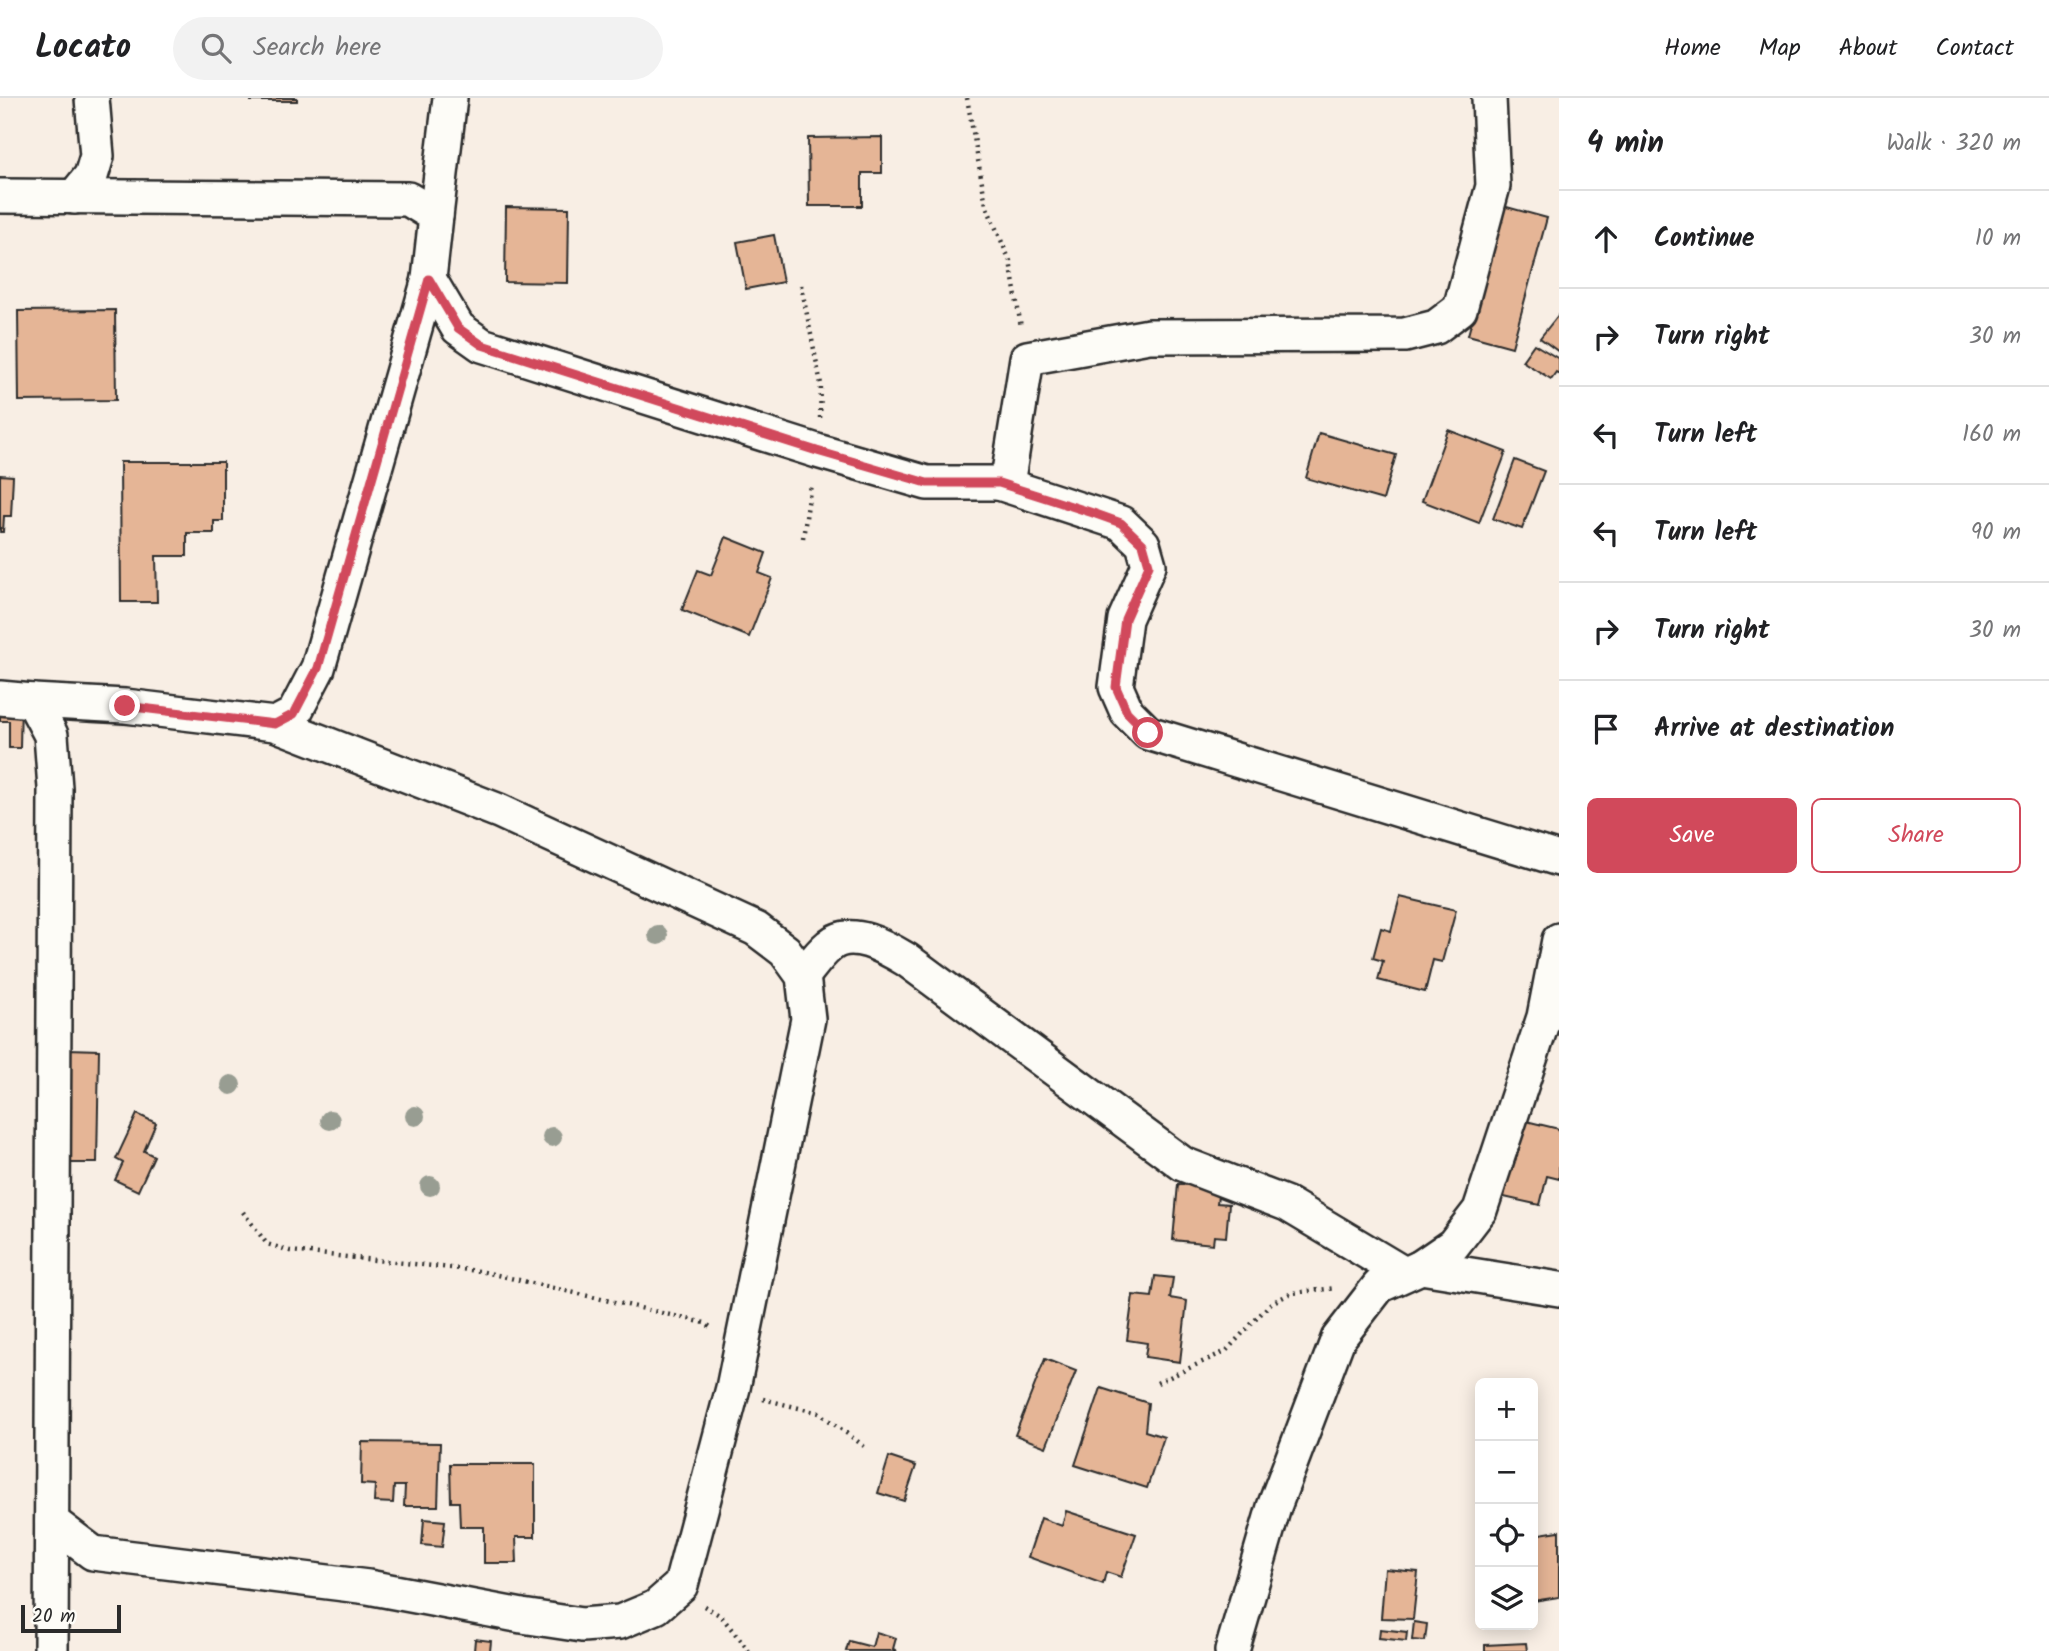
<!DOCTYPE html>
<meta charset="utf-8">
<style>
body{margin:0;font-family:Kalam,sans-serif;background:#f2f2f2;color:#202124}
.controls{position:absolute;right:21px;bottom:21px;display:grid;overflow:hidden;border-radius:10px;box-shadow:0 4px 18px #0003}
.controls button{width:63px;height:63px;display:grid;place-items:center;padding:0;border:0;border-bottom:2px solid #e0e0e0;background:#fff;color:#202124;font:35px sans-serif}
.scale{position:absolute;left:21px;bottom:18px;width:100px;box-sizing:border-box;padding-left:7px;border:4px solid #2b2b2b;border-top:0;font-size:19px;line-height:24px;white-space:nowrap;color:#2b2b2b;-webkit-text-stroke:5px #fdfcf7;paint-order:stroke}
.stop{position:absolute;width:21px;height:21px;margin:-16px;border:5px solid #d1495b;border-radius:50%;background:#fff}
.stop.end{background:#d1495b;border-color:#fff;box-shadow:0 2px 7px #0008}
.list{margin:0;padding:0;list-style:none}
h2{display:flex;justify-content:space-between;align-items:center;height:91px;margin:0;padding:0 28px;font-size:30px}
h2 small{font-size:23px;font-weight:400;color:#757577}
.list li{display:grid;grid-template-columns:46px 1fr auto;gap:21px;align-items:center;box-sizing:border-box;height:98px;padding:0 28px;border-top:2px solid #e0e0e0}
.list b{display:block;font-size:26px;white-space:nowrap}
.list em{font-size:23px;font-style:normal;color:#757577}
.actions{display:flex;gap:14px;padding:21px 28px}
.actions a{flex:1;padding:16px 0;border:2px solid #d1495b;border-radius:10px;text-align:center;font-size:24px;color:#d1495b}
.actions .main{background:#d1495b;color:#fff}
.icon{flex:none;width:38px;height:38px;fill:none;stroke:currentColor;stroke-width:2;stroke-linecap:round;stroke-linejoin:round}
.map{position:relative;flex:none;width:1559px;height:1553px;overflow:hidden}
header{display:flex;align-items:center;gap:42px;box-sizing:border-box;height:98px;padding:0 35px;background:#fff;border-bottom:2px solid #e0e0e0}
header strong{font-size:33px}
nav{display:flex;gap:38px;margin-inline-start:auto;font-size:24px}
.search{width:490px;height:63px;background:#f2f2f2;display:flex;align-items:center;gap:18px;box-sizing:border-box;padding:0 24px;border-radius:38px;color:#757577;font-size:26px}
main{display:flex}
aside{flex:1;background:#fff}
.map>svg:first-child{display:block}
</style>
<header>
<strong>Locato</strong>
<div class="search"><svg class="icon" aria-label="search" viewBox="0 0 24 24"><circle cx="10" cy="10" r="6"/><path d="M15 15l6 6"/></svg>Search here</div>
<nav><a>Home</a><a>Map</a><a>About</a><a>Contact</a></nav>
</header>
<main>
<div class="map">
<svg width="1559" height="1553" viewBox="0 0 1559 1553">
<rect width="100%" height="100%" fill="#f8eee4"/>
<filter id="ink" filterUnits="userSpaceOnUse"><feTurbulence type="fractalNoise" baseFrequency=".0143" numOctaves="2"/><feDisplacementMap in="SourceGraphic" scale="14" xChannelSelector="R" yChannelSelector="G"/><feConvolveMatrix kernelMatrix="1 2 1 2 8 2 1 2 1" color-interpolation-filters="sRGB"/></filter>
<g filter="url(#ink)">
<!-- building -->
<g fill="#e5b596" stroke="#2b2b2b" stroke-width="2">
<rect x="251" y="0" width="46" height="3"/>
<path d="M 882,39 L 882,75 L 862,75 L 862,108 L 809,108 L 808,40 Z"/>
<path d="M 1503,108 L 1547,120 L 1512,249 L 1468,237 Z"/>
<path d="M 506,109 L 569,110 L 568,185 L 505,184 Z"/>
<path d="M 774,137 L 783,184 L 746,191 L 737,144 Z"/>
<path d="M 115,212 L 116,302 L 19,303 L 18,213 Z"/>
<path d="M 1559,216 L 1559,254 L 1540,240 Z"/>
<path d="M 1534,246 L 1559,261 L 1559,276 L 1556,274 L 1551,281 L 1522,263 Z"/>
<path d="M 1448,332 L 1506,354 L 1479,425 L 1422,403 Z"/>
<path d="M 1319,335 L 1396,357 L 1383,402 L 1306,380 Z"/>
<path d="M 1515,362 L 1544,373 L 1522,431 L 1493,421 Z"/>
<path d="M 120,364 L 223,364 L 223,423 L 214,423 L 214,435 L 187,435 L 187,458 L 156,458 L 157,504 L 121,504 Z"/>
<path d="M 0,377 L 13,378 L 11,418 L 4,418 L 3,434 L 0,434 Z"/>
<path d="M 726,439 L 766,455 L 759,475 L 772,480 L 749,539 L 682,512 L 698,472 L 711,477 Z"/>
<path d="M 0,602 L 21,603 L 20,650 L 9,650 L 9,623 L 0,623 Z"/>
<path d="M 1400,799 L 1456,812 L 1442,864 L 1433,862 L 1425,894 L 1378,882 L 1383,863 L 1373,860 L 1381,830 L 1391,833 Z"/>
<path d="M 68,951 L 99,952 L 97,1065 L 65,1065 Z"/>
<path d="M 137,1016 L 156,1025 L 144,1053 L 154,1058 L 138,1093 L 115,1082 L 123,1065 L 116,1061 Z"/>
<path d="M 1522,1022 L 1559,1031 L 1559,1081 L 1547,1078 L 1540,1107 L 1504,1099 Z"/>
<path d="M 1178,1086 L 1219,1090 L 1217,1105 L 1229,1106 L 1226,1139 L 1214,1138 L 1213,1146 L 1173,1142 Z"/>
<path d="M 1155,1178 L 1173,1180 L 1170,1200 L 1187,1203 L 1180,1264 L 1145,1259 L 1147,1245 L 1127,1242 L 1133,1197 L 1152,1199 Z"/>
<path d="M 1045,1261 L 1076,1273 L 1046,1349 L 1015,1337 Z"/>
<path d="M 1101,1290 L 1148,1305 L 1145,1333 L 1164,1339 L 1147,1390 L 1075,1367 Z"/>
<path d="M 362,1344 L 440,1345 L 438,1408 L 404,1408 L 405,1388 L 394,1388 L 393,1405 L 374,1404 L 375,1387 L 361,1386 Z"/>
<path d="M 889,1359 L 916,1368 L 904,1403 L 878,1395 Z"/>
<path d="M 450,1366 L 535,1366 L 535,1439 L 516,1439 L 517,1465 L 484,1465 L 484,1429 L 460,1429 L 459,1404 L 451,1404 Z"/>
<path d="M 1066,1413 L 1136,1436 L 1121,1479 L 1106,1474 L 1103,1486 L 1028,1459 L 1041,1420 L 1062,1428 Z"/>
<path d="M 424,1421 L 445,1423 L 442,1449 L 422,1447 Z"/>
<path d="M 1559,1433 L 1559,1499 L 1533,1503 L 1533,1437 Z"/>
<path d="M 1385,1471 L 1418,1474 L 1413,1521 L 1381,1520 Z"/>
<path d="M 1414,1524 L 1427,1526 L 1425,1543 L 1412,1542 Z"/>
<path d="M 1380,1531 L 1407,1534 L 1406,1543 L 1379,1540 Z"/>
<path d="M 876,1534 L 896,1540 L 893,1551 L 897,1553 L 846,1553 L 849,1543 L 872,1549 Z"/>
<path d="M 475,1541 L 491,1543 L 490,1553 L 474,1553 Z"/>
<path d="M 1526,1545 L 1527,1553 L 1485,1553 L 1485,1547 Z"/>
</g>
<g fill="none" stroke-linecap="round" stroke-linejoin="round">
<!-- minor casing -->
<g stroke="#2b2b2b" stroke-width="38">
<g id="minor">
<path d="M 0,98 L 408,101 L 436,118 L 429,181 L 458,230 L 482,247 L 817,353 L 927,385 L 999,385 L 1009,374 L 1027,260 L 1149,238 L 1405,237 L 1436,229 L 1460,211 L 1493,88 L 1489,0"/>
<path d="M 74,99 L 91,78 L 97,58 L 92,0"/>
<path d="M 436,118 L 450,0"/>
<path d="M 999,385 L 1121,425 L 1143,446 L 1149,467 L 1125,521 L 1116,589 L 1127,614 L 1148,635 L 1559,761"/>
<path d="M 0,600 L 33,603 L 51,637 L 55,690 L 51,1553"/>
<path d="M 33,603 L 125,608 L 275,626 L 294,616 L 318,570 L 429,181"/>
<path d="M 803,878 C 811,868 819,856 829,848 C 851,828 887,850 907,862 L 1183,1066 L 1287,1106 L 1404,1176"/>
<path d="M 1421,1169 L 1559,1191"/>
<path d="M 52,1424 L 93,1455 L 368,1489 L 522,1518 L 582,1527 L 620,1524 L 656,1509 L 681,1487 L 733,1290 L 808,921 L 803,878 L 785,853 L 756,831 L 499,713 L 275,626"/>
<path d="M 1232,1553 L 1274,1409 L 1338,1241 L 1379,1188 L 1421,1169 L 1453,1147 L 1480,1112 L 1544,919 L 1559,842"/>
</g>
</g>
<!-- path -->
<g stroke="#2b2b2b" stroke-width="4.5" stroke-dasharray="2 5" stroke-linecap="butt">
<path d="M 967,0 L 986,107 L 1010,163 L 1021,229"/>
<path d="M 801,187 L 821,286 L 820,321"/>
<path d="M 803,440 L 811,386"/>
<path d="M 243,1114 L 267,1146 L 290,1153 L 480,1173 L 705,1225 L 713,1231"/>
<path d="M 1157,1285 L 1226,1253 L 1271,1205 L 1292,1195 L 1336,1190"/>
<path d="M 763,1301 L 819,1315 L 864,1348"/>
<path d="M 704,1508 L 721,1518 L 749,1553"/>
</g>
<!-- minor -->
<use href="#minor" stroke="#fdfcf7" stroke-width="33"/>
</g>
<!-- trees -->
<g fill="#989d92">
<circle cx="658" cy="837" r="10"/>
<circle cx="231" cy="987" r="10"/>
<circle cx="415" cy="1018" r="10"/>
<circle cx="330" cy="1022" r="10"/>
<circle cx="552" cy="1039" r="10"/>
<circle cx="430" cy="1088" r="10"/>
</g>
</g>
<g fill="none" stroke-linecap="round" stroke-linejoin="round" filter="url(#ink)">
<!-- route -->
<path stroke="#d1495b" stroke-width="9" d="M 125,608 L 275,626 L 294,616 L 318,570 L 429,181 L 458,230 L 482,247 L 817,353 L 927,385 L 999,385 L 1093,415 L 1121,425 L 1143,446 L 1149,467 L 1125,521 L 1116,589 L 1127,614 L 1148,635"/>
</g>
</svg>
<div class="controls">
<button>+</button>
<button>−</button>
<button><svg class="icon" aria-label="locate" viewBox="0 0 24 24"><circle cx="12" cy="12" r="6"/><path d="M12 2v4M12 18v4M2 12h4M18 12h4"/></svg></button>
<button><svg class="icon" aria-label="layers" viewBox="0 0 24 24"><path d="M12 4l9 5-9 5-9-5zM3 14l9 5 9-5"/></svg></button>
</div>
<div class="scale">20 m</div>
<div class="stop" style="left:1148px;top:635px"></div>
<div class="stop end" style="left:125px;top:608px"></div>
</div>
<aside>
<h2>4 min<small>Walk · 320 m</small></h2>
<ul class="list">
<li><svg class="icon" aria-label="ahead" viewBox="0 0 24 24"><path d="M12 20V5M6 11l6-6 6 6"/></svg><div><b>Continue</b></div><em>10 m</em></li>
<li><svg class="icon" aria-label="right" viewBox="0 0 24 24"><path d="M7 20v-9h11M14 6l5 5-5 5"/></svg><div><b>Turn right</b></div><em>30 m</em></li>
<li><svg class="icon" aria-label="left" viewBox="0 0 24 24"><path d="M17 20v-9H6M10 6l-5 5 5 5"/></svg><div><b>Turn left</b></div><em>160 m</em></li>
<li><svg class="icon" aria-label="left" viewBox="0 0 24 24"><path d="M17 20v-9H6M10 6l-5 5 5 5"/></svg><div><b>Turn left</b></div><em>90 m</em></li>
<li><svg class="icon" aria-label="right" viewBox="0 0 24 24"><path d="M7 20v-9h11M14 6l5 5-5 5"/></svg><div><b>Turn right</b></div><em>30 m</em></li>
<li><svg class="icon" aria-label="arrive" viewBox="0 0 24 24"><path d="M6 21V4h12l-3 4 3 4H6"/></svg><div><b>Arrive at destination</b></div></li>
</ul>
<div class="actions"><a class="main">Save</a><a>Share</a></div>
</aside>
</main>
